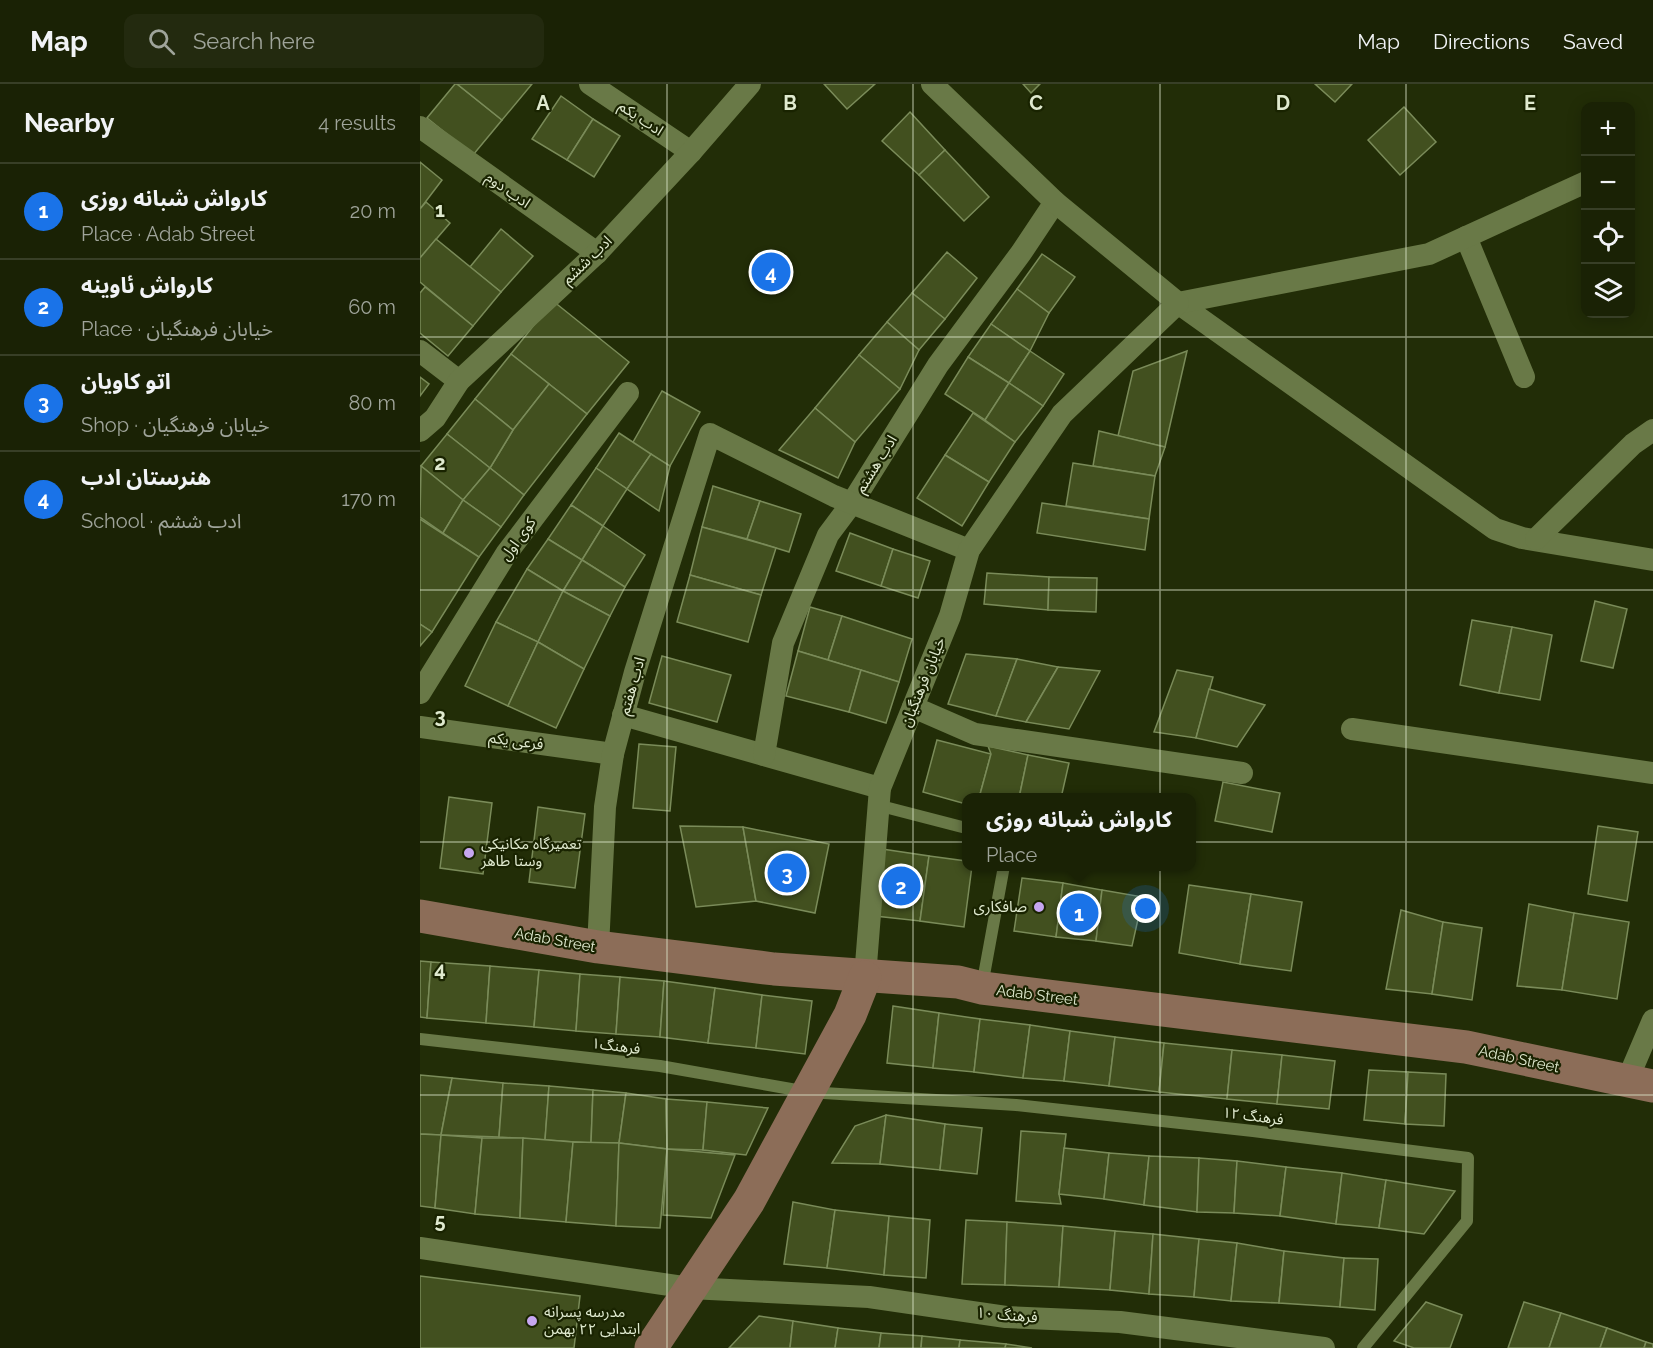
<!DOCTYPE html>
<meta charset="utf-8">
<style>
body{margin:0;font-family:Raleway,"Noto Sans Arabic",sans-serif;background:#232a0f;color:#f1f3f6}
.controls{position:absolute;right:18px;top:18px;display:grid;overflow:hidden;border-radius:12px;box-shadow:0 3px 15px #0003}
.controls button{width:54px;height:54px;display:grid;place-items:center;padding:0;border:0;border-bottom:2px solid #383f27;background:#1a2205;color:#f1f3f6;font:30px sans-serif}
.you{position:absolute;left:726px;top:825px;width:21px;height:21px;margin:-15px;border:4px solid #fff;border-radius:50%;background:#1a73e8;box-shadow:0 0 0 9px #1a73e833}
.badge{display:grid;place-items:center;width:39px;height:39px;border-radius:50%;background:#1a73e8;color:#fff;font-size:20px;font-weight:700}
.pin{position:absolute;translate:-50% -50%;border:3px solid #fff;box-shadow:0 2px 6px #0006}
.popup{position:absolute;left:542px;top:709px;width:234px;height:78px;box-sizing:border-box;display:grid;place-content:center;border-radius:12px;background:#1a2205;filter:drop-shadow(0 2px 4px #0005);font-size:20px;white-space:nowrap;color:#9fa49a}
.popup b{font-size:22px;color:#f1f3f6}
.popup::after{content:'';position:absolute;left:50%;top:100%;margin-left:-12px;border:12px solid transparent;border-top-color:#1a2205}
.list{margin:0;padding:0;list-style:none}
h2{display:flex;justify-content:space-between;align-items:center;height:78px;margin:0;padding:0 24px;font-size:26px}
h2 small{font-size:20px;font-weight:400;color:#9fa49a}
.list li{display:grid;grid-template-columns:39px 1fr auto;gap:18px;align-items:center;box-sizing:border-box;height:96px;padding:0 24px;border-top:2px solid #383f27}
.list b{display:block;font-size:22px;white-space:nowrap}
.list p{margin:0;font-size:20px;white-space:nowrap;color:#9fa49a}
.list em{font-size:20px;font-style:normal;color:#9fa49a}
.icon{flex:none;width:33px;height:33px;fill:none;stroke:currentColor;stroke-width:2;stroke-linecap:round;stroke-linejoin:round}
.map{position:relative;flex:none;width:1233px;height:1264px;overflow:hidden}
header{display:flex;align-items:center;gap:36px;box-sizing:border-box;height:84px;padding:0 30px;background:#1a2205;border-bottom:2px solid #383f27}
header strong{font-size:28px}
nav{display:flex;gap:33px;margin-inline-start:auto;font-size:21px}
.search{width:420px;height:54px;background:#232a0f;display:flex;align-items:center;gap:15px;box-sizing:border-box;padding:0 21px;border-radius:12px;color:#9fa49a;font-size:22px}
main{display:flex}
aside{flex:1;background:#1a2205}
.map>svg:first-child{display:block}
</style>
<header>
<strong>Map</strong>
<div class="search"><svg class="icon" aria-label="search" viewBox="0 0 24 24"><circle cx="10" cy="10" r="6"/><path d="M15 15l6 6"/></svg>Search here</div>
<nav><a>Map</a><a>Directions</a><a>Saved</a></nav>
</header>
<main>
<aside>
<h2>Nearby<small>4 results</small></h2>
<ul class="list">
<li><span class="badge">1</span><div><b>کارواش شبانه روزی</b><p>Place · Adab Street</p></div><em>20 m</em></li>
<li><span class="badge">2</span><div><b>کارواش ئاوینه</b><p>Place · خیابان فرهنگیان</p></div><em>60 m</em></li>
<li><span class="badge">3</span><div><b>اتو کاویان</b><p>Shop · خیابان فرهنگیان</p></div><em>80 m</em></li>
<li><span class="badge">4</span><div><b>هنرستان ادب</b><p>School · ادب ششم</p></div><em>170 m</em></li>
</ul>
</aside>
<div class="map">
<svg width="1233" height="1264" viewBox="0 0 1233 1264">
<rect width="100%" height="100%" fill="#222d07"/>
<!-- building -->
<g fill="#42501f" stroke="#7a8b59" stroke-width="1.5">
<path d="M 35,0 L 37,0 L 82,36 L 53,71 L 7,34 Z"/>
<path d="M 37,0 L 112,0 L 82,36 Z"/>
<path d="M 404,0 L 455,0 L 427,25 Z"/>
<path d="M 603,0 L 620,0 L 611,9 Z"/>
<path d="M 895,0 L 932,0 L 915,18 Z"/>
<path d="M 141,12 L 173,35 L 147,76 L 112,55 Z"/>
<path d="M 984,23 L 1016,58 L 980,91 L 948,56 Z"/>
<path d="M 490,28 L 525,66 L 499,91 L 462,57 Z"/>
<path d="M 173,35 L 200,52 L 174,93 L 147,76 Z"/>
<path d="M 525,66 L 569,113 L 544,137 L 499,91 Z"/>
<path d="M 0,78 L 22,96 L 0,125 Z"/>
<path d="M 6,118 L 30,139 L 0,174 L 0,125 Z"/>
<path d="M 81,145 L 113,172 L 81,208 L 50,183 Z"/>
<path d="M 16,155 L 81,208 L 53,242 L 0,198 L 0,174 Z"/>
<path d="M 527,168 L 557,194 L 525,235 L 492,209 Z"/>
<path d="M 622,170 L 655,193 L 629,229 L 597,205 Z"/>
<path d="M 5,203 L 53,242 L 28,272 L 0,249 L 0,209 Z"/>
<path d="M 597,205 L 629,229 L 610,267 L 571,240 Z"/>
<path d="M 492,209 L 525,235 L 499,266 L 467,238 Z"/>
<path d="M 133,217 L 209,278 L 167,330 L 91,270 Z"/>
<path d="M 467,238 L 499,266 L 480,305 L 439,271 Z"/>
<path d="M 571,240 L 610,267 L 589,299 L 548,273 Z"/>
<path d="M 610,267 L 644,290 L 623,322 L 589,299 Z"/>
<path d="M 767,267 L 745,363 L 698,352 L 713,287 Z"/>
<path d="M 91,270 L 129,300 L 93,346 L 55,315 Z"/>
<path d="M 439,271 L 480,305 L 435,358 L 395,324 Z"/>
<path d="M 548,273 L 589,299 L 565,336 L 525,310 Z"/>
<path d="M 0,293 L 9,300 L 0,312 Z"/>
<path d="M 589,299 L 623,322 L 595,358 L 565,336 Z"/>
<path d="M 129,300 L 167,330 L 104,411 L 70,384 L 93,346 Z"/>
<path d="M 242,307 L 280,328 L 250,382 L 212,360 Z"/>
<path d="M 55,315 L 93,346 L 70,384 L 27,350 Z"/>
<path d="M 395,324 L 435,358 L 418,394 L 359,366 Z"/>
<path d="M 553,329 L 595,358 L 569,398 L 525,371 Z"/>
<path d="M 679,347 L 745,363 L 735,392 L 673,382 Z"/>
<path d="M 199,349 L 231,370 L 207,405 L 176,384 Z"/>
<path d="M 27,350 L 70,384 L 43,416 L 1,382 Z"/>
<path d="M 231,370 L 250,382 L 239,427 L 207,405 Z"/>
<path d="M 525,371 L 569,398 L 542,442 L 497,414 Z"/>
<path d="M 653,379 L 735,392 L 729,435 L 646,422 Z"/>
<path d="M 1,382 L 43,416 L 23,449 L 0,433 Z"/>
<path d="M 70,384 L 104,411 L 81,443 L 43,416 Z"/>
<path d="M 176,384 L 207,405 L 183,442 L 151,421 Z"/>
<path d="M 293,402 L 340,417 L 327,455 L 282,443 Z"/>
<path d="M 43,416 L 81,443 L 59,473 L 23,449 Z"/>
<path d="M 340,417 L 381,430 L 369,468 L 327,455 Z"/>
<path d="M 622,419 L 729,435 L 725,466 L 617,449 Z"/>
<path d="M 151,421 L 183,442 L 162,476 L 128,455 Z"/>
<path d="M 0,435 L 59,473 L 12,548 L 0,540 Z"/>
<path d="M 183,442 L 225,471 L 205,503 L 162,476 Z"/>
<path d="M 282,443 L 356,464 L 341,511 L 270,491 Z"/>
<path d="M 430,449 L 473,465 L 461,502 L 416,487 Z"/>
<path d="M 128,455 L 162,476 L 143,507 L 107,485 Z"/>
<path d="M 473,465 L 510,477 L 498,514 L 461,502 Z"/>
<path d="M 162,476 L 205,503 L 190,532 L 143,507 Z"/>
<path d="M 107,485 L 143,507 L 118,558 L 76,538 Z"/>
<path d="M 567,489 L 629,493 L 628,526 L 564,520 Z"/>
<path d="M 270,491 L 341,511 L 328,558 L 257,538 Z"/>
<path d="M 629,493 L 677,494 L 676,528 L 628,526 Z"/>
<path d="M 143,507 L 190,532 L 164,585 L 118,558 Z"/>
<path d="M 1175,517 L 1207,525 L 1193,584 L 1161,577 Z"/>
<path d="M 390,523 L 422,532 L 408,576 L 378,567 Z"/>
<path d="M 422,532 L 492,555 L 479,598 L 408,576 Z"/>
<path d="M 1052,536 L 1092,543 L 1079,609 L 1040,601 Z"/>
<path d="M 76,538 L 118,558 L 88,622 L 45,602 Z"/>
<path d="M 0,540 L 12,548 L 0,562 Z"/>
<path d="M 1092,543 L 1132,551 L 1120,616 L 1079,609 Z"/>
<path d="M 118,558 L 164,585 L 136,644 L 88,622 Z"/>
<path d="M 378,567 L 441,586 L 429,628 L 366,612 Z"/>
<path d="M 546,570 L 597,575 L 576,632 L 528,620 Z"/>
<path d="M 242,572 L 311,591 L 297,638 L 229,619 Z"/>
<path d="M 597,575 L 638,583 L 606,638 L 576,632 Z"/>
<path d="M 638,583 L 680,587 L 649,645 L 606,638 Z"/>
<path d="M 441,586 L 479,598 L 466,639 L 429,628 Z"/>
<path d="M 757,586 L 793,593 L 776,654 L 734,648 Z"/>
<path d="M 789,605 L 845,621 L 817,663 L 776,654 Z"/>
<path d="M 517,656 L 571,670 L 559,714 L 546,714 L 546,720 L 503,708 Z"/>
<path d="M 219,660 L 256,663 L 250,727 L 213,724 Z"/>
<path d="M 568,662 L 608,671 L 599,714 L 559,714 L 571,670 Z"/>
<path d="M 608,671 L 649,679 L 641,714 L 599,714 Z"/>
<path d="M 803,698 L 860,709 L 852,748 L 795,737 Z"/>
<path d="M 29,713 L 72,719 L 63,790 L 20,784 Z"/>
<path d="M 118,723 L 165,730 L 155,804 L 109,798 Z"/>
<path d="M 260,742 L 323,743 L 336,817 L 276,823 Z"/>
<path d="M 1178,742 L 1218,748 L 1207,817 L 1168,810 Z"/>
<path d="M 323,743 L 409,760 L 395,829 L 336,817 Z"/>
<path d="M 462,765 L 509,772 L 500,837 L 455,832 Z"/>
<path d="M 509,772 L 546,777 L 546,782 L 552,782 L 544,843 L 500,837 Z"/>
<path d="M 602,794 L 643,799 L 636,853 L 594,847 Z"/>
<path d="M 643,799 L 682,806 L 676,857 L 636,853 Z"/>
<path d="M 769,801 L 831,810 L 820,880 L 759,869 Z"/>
<path d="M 682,806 L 723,813 L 712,862 L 676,857 Z"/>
<path d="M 831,810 L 882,818 L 871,887 L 820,880 Z"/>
<path d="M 1109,820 L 1154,829 L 1142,906 L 1097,902 Z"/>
<path d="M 981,826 L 1023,838 L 1012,910 L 966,905 Z"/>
<path d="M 1154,829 L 1209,838 L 1197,915 L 1142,906 Z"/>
<path d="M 1023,838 L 1062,844 L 1052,916 L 1012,910 Z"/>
<path d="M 0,877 L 11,878 L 7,934 L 0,933 Z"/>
<path d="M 11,878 L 70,882 L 66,939 L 7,934 Z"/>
<path d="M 70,882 L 119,886 L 114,943 L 66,939 Z"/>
<path d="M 119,886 L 160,890 L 156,947 L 114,943 Z"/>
<path d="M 160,890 L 200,893 L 196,950 L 156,947 Z"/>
<path d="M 200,893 L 244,897 L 240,953 L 196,950 Z"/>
<path d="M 244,897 L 295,904 L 288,959 L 240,953 Z"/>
<path d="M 295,904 L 342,911 L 336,964 L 288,959 Z"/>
<path d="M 342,911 L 392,917 L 385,970 L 336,964 Z"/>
<path d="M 473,922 L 519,929 L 513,984 L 467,979 Z"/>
<path d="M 519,929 L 560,935 L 554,988 L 513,984 Z"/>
<path d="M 560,935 L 610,941 L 603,994 L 554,988 Z"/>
<path d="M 610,941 L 650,947 L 644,997 L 603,994 Z"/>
<path d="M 650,947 L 695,953 L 689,1002 L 644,997 Z"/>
<path d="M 695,953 L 744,959 L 739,1008 L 689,1002 Z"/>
<path d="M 744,959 L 812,966 L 807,1015 L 739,1008 Z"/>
<path d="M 812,966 L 862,971 L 857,1020 L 807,1015 Z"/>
<path d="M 862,971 L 915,977 L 909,1025 L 857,1020 Z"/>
<path d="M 949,986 L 988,988 L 985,1040 L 944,1036 Z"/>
<path d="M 988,988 L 1026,990 L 1024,1042 L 985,1040 Z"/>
<path d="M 0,991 L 32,994 L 21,1051 L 0,1050 Z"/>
<path d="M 32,994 L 83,999 L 79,1053 L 21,1051 Z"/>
<path d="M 83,999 L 129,1002 L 125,1056 L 79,1053 Z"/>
<path d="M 129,1002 L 173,1006 L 171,1059 L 125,1056 Z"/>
<path d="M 173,1006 L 206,1009 L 199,1059 L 171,1059 Z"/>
<path d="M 206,1009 L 246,1015 L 247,1065 L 199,1059 Z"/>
<path d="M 246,1015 L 287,1018 L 283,1066 L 247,1065 Z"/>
<path d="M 287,1018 L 348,1024 L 326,1071 L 283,1066 Z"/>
<path d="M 466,1031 L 460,1080 L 412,1079 L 435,1042 Z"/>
<path d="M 466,1031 L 525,1040 L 520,1086 L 460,1080 Z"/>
<path d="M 525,1040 L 562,1044 L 557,1090 L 520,1086 Z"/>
<path d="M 601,1047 L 646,1050 L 639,1110 L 641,1120 L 596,1117 Z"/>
<path d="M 0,1050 L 21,1051 L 15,1124 L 0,1122 Z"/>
<path d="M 21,1051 L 62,1054 L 55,1130 L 15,1124 Z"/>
<path d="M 62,1054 L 103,1054 L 100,1134 L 55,1130 Z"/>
<path d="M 103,1054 L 153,1058 L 146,1138 L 100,1134 Z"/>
<path d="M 153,1058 L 199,1059 L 196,1142 L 146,1138 Z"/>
<path d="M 199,1059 L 247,1065 L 240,1144 L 196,1142 Z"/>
<path d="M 644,1064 L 689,1069 L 684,1115 L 639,1110 Z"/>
<path d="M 247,1065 L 315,1071 L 291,1134 L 243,1131 Z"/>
<path d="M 689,1069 L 729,1072 L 724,1121 L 684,1115 Z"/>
<path d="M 729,1072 L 779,1074 L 777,1128 L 724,1121 Z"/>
<path d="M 779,1074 L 817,1077 L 814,1129 L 777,1128 Z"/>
<path d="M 817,1077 L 866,1083 L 860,1132 L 814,1129 Z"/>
<path d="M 866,1083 L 922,1089 L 916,1140 L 860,1132 Z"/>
<path d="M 922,1089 L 966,1096 L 959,1144 L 916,1140 Z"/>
<path d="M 966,1096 L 1035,1107 L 1004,1150 L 959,1144 Z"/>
<path d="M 373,1118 L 415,1126 L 407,1184 L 364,1180 Z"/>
<path d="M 415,1126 L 469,1132 L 464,1191 L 407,1184 Z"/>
<path d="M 469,1132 L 510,1136 L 506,1194 L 464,1191 Z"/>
<path d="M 546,1136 L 587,1138 L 585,1201 L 542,1200 Z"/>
<path d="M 587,1138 L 643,1142 L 639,1203 L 585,1201 Z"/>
<path d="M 643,1142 L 695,1147 L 690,1206 L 639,1203 Z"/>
<path d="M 695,1147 L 733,1150 L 729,1210 L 690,1206 Z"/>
<path d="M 733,1150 L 779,1155 L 774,1213 L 729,1210 Z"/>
<path d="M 779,1155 L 817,1159 L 811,1217 L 774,1213 Z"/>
<path d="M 817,1159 L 864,1167 L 859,1219 L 811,1217 Z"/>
<path d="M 864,1167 L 924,1174 L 920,1223 L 859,1219 Z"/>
<path d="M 924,1174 L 958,1175 L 955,1226 L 920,1223 Z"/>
<path d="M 0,1192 L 160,1212 L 154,1264 L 0,1264 Z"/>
<path d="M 1006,1218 L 1042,1231 L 1030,1264 L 994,1264 L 974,1257 Z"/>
<path d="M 1104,1218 L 1141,1229 L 1129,1264 L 1088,1264 Z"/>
<path d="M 1141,1229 L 1187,1244 L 1180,1264 L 1129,1264 Z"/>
<path d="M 339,1232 L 373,1237 L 370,1264 L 309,1264 Z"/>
<path d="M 373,1237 L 418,1244 L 415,1264 L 370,1264 Z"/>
<path d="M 418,1244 L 461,1249 L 459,1264 L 415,1264 Z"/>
<path d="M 1187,1244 L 1226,1258 L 1224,1264 L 1180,1264 Z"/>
<path d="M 461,1249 L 502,1252 L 501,1264 L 459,1264 Z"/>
<path d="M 502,1252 L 540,1256 L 539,1264 L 501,1264 Z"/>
<path d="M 540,1256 L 586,1260 L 585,1264 L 539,1264 Z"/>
<path d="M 1226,1258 L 1233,1260 L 1233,1264 L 1224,1264 Z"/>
<path d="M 586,1260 L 612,1264 L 585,1264 Z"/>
</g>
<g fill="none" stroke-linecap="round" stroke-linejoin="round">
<!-- lane -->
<g stroke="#697947" stroke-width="12">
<path d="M 457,721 L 546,744"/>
<path d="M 562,902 L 584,782"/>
<path d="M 0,955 L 240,982 L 388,1008 L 596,1021 L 833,1047 L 1048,1074 L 1047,1137 L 943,1264"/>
</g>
<!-- street -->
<g stroke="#697947" stroke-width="22">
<path d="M 170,0 L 271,68"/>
<path d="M 0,43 L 177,169"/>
<path d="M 1046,153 L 1104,293"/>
<path d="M 758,219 L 1075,445 L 1102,454 L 1233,476"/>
<path d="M 758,219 L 1009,170 L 1166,98"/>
<path d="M 0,267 L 39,297"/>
<path d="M 0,347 L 15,334 L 39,297 L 177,169 L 271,68 L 330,0"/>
<path d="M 1116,455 L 1213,360 L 1233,346"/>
<path d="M 0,609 L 86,470 L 208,309"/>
<path d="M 493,623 L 555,650 L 822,689"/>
<path d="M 203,631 L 460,704"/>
<path d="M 0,643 L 193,670"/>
<path d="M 932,645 L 1233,689"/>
<path d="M 344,671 L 363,559 L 408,451 L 432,419 L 518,281 L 601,169 L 635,118"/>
<path d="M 178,863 L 185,723 L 193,670 L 215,588 L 290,350 L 414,412 L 549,466"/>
<path d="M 445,893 L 460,704 L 530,532 L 549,466 L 642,330 L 758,219 L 635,118 L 512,0"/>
<path d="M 1207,997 L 1233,936"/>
<path d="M 0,1164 L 270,1204 L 449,1213 L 586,1233 L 700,1238 L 904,1264"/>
</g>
<!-- secondary -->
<g stroke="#8c6d58" stroke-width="33">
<path d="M 0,832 L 178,863 L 354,885 L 538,898 L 562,904 L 1046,963 L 1233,1002"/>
<path d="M 231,1264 L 329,1117 L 430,931 L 445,893"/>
</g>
</g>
<!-- grid -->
<path fill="none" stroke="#e0eacf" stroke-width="1.5" stroke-opacity="0.55" d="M 247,0 L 247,1264M 493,0 L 493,1264M 740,0 L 740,1264M 986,0 L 986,1264M 0,253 L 1233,253M 0,506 L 1233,506M 0,758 L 1233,758M 0,1011 L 1233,1011"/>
<!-- markers -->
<g fill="#c6a6f0" stroke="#192300" stroke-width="2">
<circle cx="49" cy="769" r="6"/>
<circle cx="619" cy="823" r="6"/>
<circle cx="112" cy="1237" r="6"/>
</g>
<g text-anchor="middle" stroke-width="4.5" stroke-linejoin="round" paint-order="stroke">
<!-- street labels -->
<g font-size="15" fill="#e0eacf" stroke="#192300">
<text transform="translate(221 34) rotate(34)" y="5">ادب یکم</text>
<text transform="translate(88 106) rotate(35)" y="5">ادب دوم</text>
<text transform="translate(167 176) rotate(-44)" y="5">ادب ششم</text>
<text transform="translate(456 380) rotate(-58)" y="5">ادب هشتم</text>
<text transform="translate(98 455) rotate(-54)" y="5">کوی اول</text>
<text transform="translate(503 598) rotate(-68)" y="5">خیابان فرهنگیان</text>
<text transform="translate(212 602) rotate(-74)" y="5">ادب هفتم</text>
<text transform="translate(96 657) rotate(8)" y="5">فرعی یکم</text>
<text transform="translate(135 856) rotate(10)" y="5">Adab Street</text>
<text transform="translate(617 911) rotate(7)" y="5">Adab Street</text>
<text transform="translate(196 962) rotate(7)" y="5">فرهنگ۱</text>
<text transform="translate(1099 975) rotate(12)" y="5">Adab Street</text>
<text transform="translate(833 1032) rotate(7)" y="5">فرهنگ ۱۲</text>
<text transform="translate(587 1231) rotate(5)" y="5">فرهنگ ۱۰</text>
</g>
<!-- poi labels -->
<g font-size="15" fill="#e0eacf" stroke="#192300" text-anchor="start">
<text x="61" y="765">تعمیرگاه مکانیکی<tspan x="61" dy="17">وستا طاهر</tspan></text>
<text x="607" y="828" text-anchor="end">صافکاری</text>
<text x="124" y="1233">مدرسه پسرانه<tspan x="124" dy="17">ابتدایی ۲۲ بهمن</tspan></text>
</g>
</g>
<g font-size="20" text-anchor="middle" font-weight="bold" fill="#e0eacf" stroke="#192300" stroke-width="4.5" stroke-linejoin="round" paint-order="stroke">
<text x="123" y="26">A</text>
<text x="370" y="26">B</text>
<text x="616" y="26">C</text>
<text x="863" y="26">D</text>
<text x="1110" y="26">E</text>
<text x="20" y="133">1</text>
<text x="20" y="386">2</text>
<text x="20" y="639">3</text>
<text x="20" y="892">4</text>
<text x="20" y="1144">5</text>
</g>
</svg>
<div class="controls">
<button>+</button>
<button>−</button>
<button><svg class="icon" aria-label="locate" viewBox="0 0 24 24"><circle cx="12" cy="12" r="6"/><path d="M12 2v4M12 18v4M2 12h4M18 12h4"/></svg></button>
<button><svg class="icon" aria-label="layers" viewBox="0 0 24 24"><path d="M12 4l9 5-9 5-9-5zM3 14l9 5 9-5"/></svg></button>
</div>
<div class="you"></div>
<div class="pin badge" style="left:659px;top:829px">1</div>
<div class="popup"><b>کارواش شبانه روزی</b>Place</div>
<div class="pin badge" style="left:481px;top:802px">2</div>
<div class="pin badge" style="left:367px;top:789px">3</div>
<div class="pin badge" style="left:351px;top:188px">4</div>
</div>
</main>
